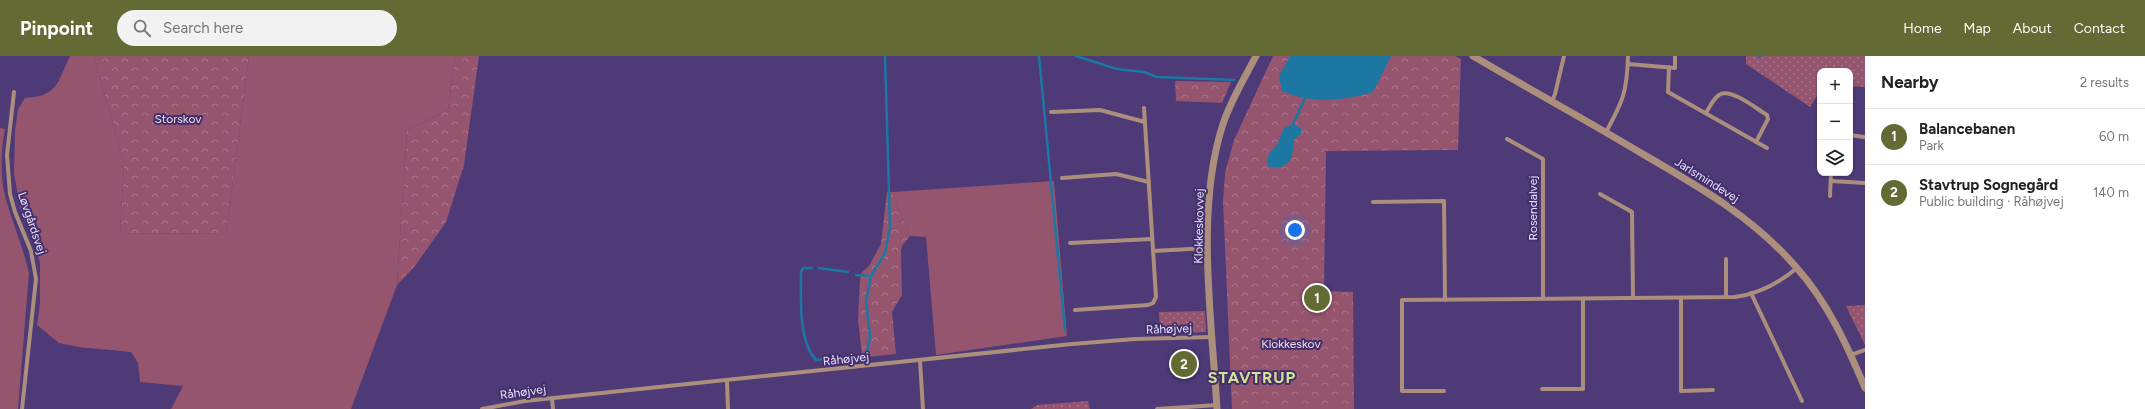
<!DOCTYPE html>
<meta charset="utf-8">
<style>
body{margin:0;font-family:Figtree,sans-serif;background:#f2f2f2;color:#222}
.controls{position:absolute;right:12px;top:12px;display:grid;overflow:hidden;border-radius:8px;box-shadow:0 1px 3px #0004}
.controls button{width:36px;height:36px;display:grid;place-items:center;padding:0;border:0;border-bottom:1px solid #e0e0e0;background:#fff;color:#222;font:20px sans-serif}
.you{position:absolute;left:1295px;top:174px;width:14px;height:14px;margin:-10px;border:3px solid #fff;border-radius:50%;background:#1a73e8;box-shadow:0 0 0 6px #1a73e833}
.badge{display:grid;place-items:center;width:26px;height:26px;border-radius:50%;background:#636a34;color:#fff;font-size:13px;font-weight:700}
.pin{position:absolute;translate:-50% -50%;border:2px solid #fff;box-shadow:0 1px 4px #0006}
.list{margin:0;padding:0;list-style:none}
h2{display:flex;justify-content:space-between;align-items:center;height:52px;margin:0;padding:0 16px;font-size:17px}
h2 small{font-size:13px;font-weight:400;color:#767676}
.list li{display:grid;grid-template-columns:26px 1fr auto;gap:12px;align-items:center;box-sizing:border-box;height:56px;padding:0 16px;border-top:1px solid #e0e0e0}
.list b{display:block;font-size:15px;white-space:nowrap}
.list p{margin:0;font-size:13px;white-space:nowrap;color:#767676}
.list em{font-size:13px;font-style:normal;color:#767676}
.icon{flex:none;width:22px;height:22px;fill:none;stroke:currentColor;stroke-width:2;stroke-linecap:round;stroke-linejoin:round}
.map{position:relative;flex:none;width:1865px;height:353px;overflow:hidden}
header{display:flex;align-items:center;gap:24px;box-sizing:border-box;height:56px;padding:0 20px;background:#636a34;color:#fff}
header strong{font-size:19px}
nav{display:flex;gap:22px;margin-inline-start:auto;font-size:14px}
.search{width:280px;height:36px;background:#f2f2f2;display:flex;align-items:center;gap:10px;box-sizing:border-box;padding:0 14px;border-radius:22px;color:#767676;font-size:15px}
main{display:flex}
aside{flex:1;background:#fff}
.map>svg:first-child{display:block}
</style>
<header>
<strong>Pinpoint</strong>
<div class="search"><svg class="icon" aria-label="search" viewBox="0 0 24 24"><circle cx="10" cy="10" r="6"/><path d="M15 15l6 6"/></svg>Search here</div>
<nav><a>Home</a><a>Map</a><a>About</a><a>Contact</a></nav>
</header>
<main>
<div class="map">
<svg width="1865" height="353" viewBox="0 0 1865 353">
<defs>
<pattern id="forest-crowns" width="20" height="18" patternUnits="userSpaceOnUse"><rect width="20" height="18" fill="#96556e"/><path d="M2 6a3 3 0 1 1 6 0M12 15a3 3 0 1 1 6 0" fill="none" stroke="#aa758b"/></pattern>
<pattern id="park-dots" width="8" height="8" patternUnits="userSpaceOnUse"><rect width="8" height="8" fill="#96556e"/><path d="M2 2h.1M6 6h.1" fill="none" stroke="#aa758b" stroke-width="1.8" stroke-linecap="round"/></pattern>
</defs>
<rect width="100%" height="100%" fill="#4d3a77"/>
<!-- grass -->
<g fill="#96556e">
<path d="M 70,0 L 94,0 L 124,107 L 120,177 L 226,178 L 249,0 L 455,0 L 448,54 L 407,74 L 397,229 L 351,353 L 171,353 L 183,330 L 140,326 L 138,307 L 131,296 L 78,291 L 59,287 L 37,269 L 40,247 L 40,207 L 31,176 L 22,160 L 14,118 L 15,75 L 18,53 L 25,42 C 58,40 57,27 70,0 Z"/>
<path d="M 0,72 L 5,73 C 1,92 0,121 5,140 C 12,166 23,191 29,217 L 18,353 L 0,353 Z"/>
<path d="M 1054,125 L 1067,280 L 936,299 L 926,181 L 910,180 L 892,136 Z"/>
</g>
<!-- forest -->
<g fill="url(#forest-crowns)">
<path d="M 94,0 L 249,0 L 226,178 L 120,177 L 124,107 Z"/>
<path d="M 455,0 L 479,0 L 464,109 L 446,166 L 415,210 L 397,229 L 407,74 L 448,54 Z"/>
<path d="M 1273,0 L 1455,0 L 1461,3 L 1458,94 L 1326,95 L 1324,235 L 1353,236 L 1354,353 L 1232,353 L 1223,145 L 1225,117 L 1234,84 Z"/>
<path d="M 1175,25 L 1231,26 L 1222,47 L 1176,45 Z"/>
<path d="M 887,136 L 892,136 L 910,180 L 902,190 L 901,195 L 902,239 L 892,256 L 896,298 L 866,301 L 862,299 L 858,263 L 860,222 L 862,216 L 869,210 L 881,188 Z"/>
</g>
<!-- park -->
<g fill="url(#park-dots)">
<path d="M 1746,0 L 1865,0 L 1865,31 L 1850,30 L 1850,15 L 1820,15 L 1820,35 L 1810,51 L 1746,8 Z"/>
<path d="M 1315,234 L 1321,236 L 1319,248 L 1339,252 L 1338,258 L 1312,253 Z"/>
<path d="M 1865,249 L 1865,289 L 1846,250 Z"/>
<path d="M 1205,255 L 1206,276 L 1160,279 L 1159,256 Z"/>
<path d="M 1088,345 L 1090,353 L 1031,353 L 1037,349 Z"/>
</g>
<!-- water -->
<g fill="#1c77a3">
<path d="M 1290,0 L 1391,0 L 1373,36 C 1343,45 1312,48 1282,35 L 1279,20 Z"/>
<path d="M 1293,68 L 1301,72 L 1301,78 L 1294,84 C 1293,101 1290,114 1270,111 L 1267,107 L 1269,97 L 1277,89 L 1284,72 Z"/>
</g>
<g fill="none" stroke-linecap="round" stroke-linejoin="round">
<!-- stream -->
<g stroke="#1c77a3" stroke-width="2.5">
<path d="M 1039,0 L 1065,275"/>
<path d="M 1076,0 L 1117,13 L 1144,16 L 1157,21 L 1234,24"/>
<path d="M 1759,1 L 1761,0"/>
<path d="M 1293,68 L 1305,42"/>
<path d="M 812,212 L 803,212 L 801,216 C 801,241 798,285 816,304 L 851,300"/>
<path d="M 819,212 L 848,216"/>
<path d="M 856,219 L 871,220"/>
<path d="M 867,296 L 870,281 L 866,245 L 871,220 L 885,197 L 890,171 L 885,0"/>
</g>
<!-- minor -->
<g stroke="#ab8e7b" stroke-width="4">
<path d="M 1628,8 L 1675,12 L 1675,0"/>
<path d="M 1669,11 L 1668,36 L 1767,92"/>
<path d="M 14,36 L 7,99 L 10,138 L 15,156 L 31,195 L 36,223 L 22,353"/>
<path d="M 1552,45 L 1555,38 L 1564,0"/>
<path d="M 1051,56 L 1100,54 L 1145,66"/>
<path d="M 1706,57 C 1709,52 1713,43 1719,39 C 1730,31 1757,53 1767,59 L 1768,63 L 1756,86"/>
<path d="M 1606,76 C 1623,45 1627,36 1628,0"/>
<path d="M 1850,79 L 1864,81"/>
<path d="M 1507,83 L 1543,103 L 1543,243"/>
<path d="M 1062,122 L 1116,118 L 1149,126"/>
<path d="M 1831,125 L 1865,127"/>
<path d="M 1600,138 L 1632,156 L 1633,242"/>
<path d="M 1830,140 L 1831,117"/>
<path d="M 1373,146 L 1444,145 L 1445,244"/>
<path d="M 1070,187 L 1152,183"/>
<path d="M 1153,195 L 1208,192"/>
<path d="M 1726,203 L 1726,241"/>
<path d="M 1751,237 L 1802,345"/>
<path d="M 1681,242 L 1681,335 L 1713,334"/>
<path d="M 1075,254 L 1148,249 L 1153,247 L 1156,241 L 1144,52"/>
<path d="M 1851,299 L 1865,294"/>
<path d="M 920,305 L 923,353"/>
<path d="M 727,325 L 728,353"/>
<path d="M 1542,333 L 1583,333 L 1583,243"/>
<path d="M 1444,335 L 1402,335 L 1402,244 L 1735,241 C 1758,238 1779,227 1797,212"/>
<path d="M 552,342 L 553,353"/>
<path d="M 482,353 L 525,345 L 1072,288 L 1135,283 L 1212,281"/>
<path d="M 1157,353 L 1217,349"/>
</g>
<!-- tertiary -->
<g stroke="#ab8e7b" stroke-width="7">
<path d="M 1473,0 C 1529,33 1586,64 1641,97 C 1698,130 1753,161 1796,211 C 1828,247 1847,289 1865,332"/>
<path d="M 1217,353 C 1212,265 1195,153 1223,68 C 1231,44 1244,23 1256,0"/>
</g>
</g>
<g text-anchor="middle" stroke-width="4" stroke-linejoin="round" paint-order="stroke">
<!-- park labels -->
<g font-size="12" fill="#f8dce5" stroke="#422f6b">
<text x="178" y="67">Storskov</text>
<text x="1291" y="292">Klokkeskov</text>
</g>
<!-- street labels -->
<g font-size="12" fill="#e7e0fd" stroke="#422f6b">
<text transform="translate(1707 124) rotate(32)" y="4">Jarlsmindevej</text>
<text transform="translate(1533 152) rotate(-90)" y="4">Rosendalvej</text>
<text transform="translate(32 167) rotate(71)" y="4">Løvgårdsvej</text>
<text transform="translate(1199 170) rotate(-89)" y="4">Klokkeskovvej</text>
<text transform="translate(1169 273) rotate(-2)" y="4">Råhøjvej</text>
<text transform="translate(846 303) rotate(-6)" y="4">Råhøjvej</text>
<text transform="translate(523 336) rotate(-8)" y="4">Råhøjvej</text>
</g>
<!-- district labels -->
<g font-size="16" font-weight="bold" letter-spacing="1" fill="#d5e295" stroke="#422f6b">
<text x="1252" y="327">STAVTRUP</text>
</g>
</g>
</svg>
<div class="controls">
<button>+</button>
<button>−</button>
<button><svg class="icon" aria-label="layers" viewBox="0 0 24 24"><path d="M12 4l9 5-9 5-9-5zM3 14l9 5 9-5"/></svg></button>
</div>
<div class="you"></div>
<div class="pin badge" style="left:1317px;top:242px">1</div>
<div class="pin badge" style="left:1184px;top:308px">2</div>
</div>
<aside>
<h2>Nearby<small>2 results</small></h2>
<ul class="list">
<li><span class="badge">1</span><div><b>Balancebanen</b><p>Park</p></div><em>60 m</em></li>
<li><span class="badge">2</span><div><b>Stavtrup Sognegård</b><p>Public building · Råhøjvej</p></div><em>140 m</em></li>
</ul>
</aside>
</main>
